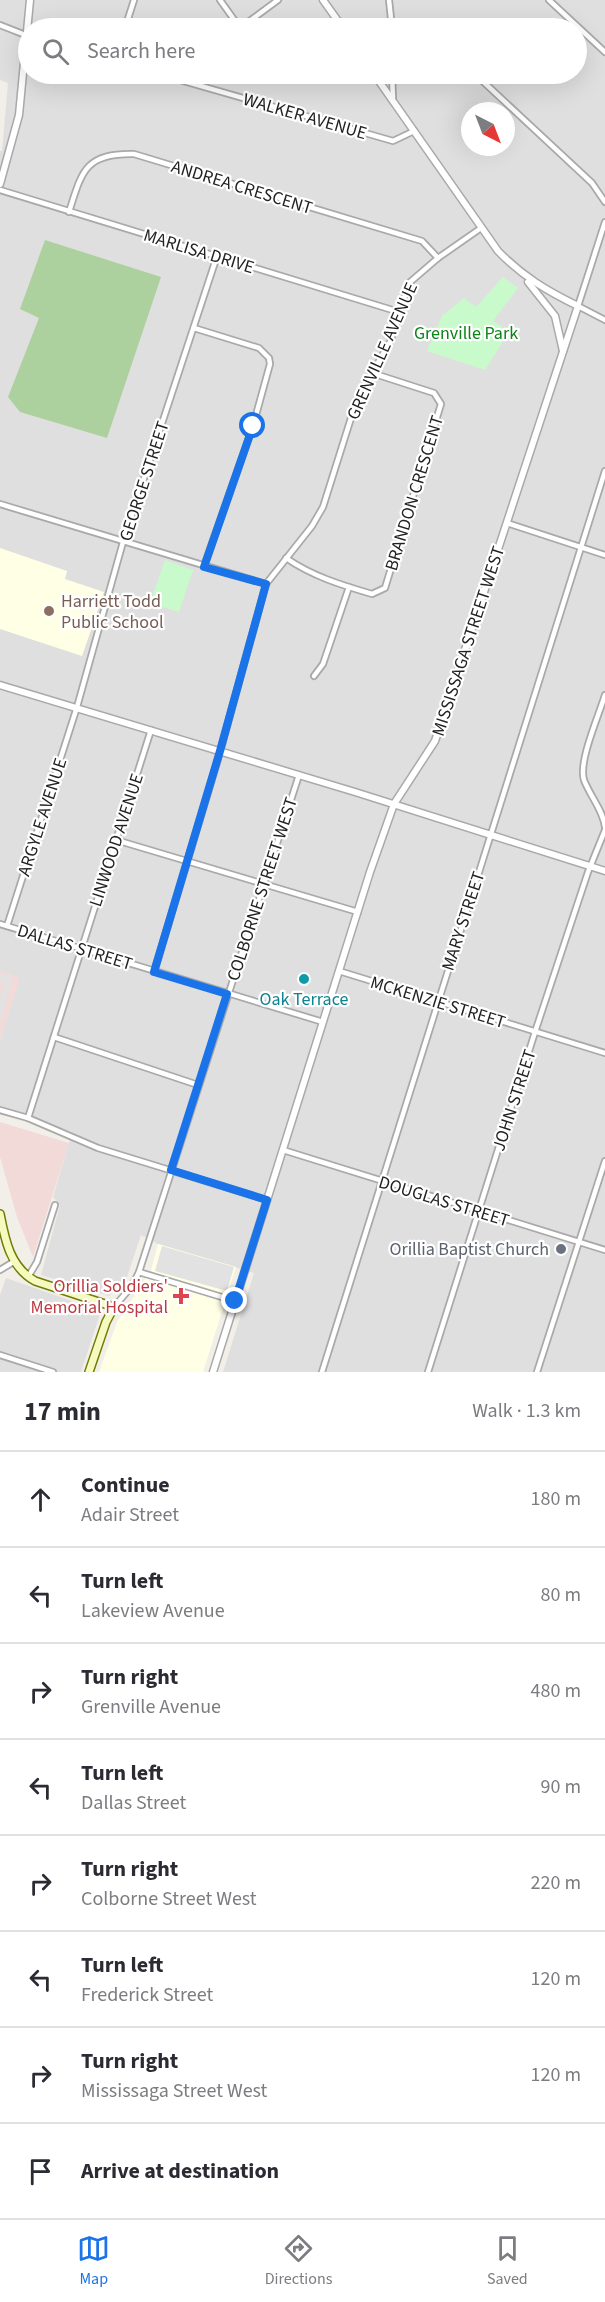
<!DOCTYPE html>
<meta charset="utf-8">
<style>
body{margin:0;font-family:"Source Sans 3",sans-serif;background:#f2f2f3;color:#2b2b33}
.compass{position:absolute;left:461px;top:102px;width:54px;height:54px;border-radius:50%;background:#fff;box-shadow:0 6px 24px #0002;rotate:138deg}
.stop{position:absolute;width:18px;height:18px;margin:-14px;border:4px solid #1a73e8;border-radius:50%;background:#fff}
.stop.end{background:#1a73e8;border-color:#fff;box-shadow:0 2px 6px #0008}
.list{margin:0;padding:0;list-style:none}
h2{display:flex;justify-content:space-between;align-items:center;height:78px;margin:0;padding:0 24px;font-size:26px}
h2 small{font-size:20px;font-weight:400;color:#7c7c81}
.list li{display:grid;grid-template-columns:39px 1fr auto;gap:18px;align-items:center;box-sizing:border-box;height:96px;padding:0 24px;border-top:2px solid #e1e1e2}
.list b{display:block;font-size:22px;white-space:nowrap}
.list p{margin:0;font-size:20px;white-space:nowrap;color:#7c7c81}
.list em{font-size:20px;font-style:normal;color:#7c7c81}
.icon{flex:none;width:33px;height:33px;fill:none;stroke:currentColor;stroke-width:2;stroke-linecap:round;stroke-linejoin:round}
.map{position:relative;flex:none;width:605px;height:1372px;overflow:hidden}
.search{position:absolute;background:#fff;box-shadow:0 6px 24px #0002;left:18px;right:18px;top:18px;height:66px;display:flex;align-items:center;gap:15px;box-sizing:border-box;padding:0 21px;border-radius:33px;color:#7c7c81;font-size:22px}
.sheet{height:846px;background:#fff}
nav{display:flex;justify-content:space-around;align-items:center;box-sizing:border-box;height:84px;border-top:2px solid #e1e1e2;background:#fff;font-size:16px;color:#7c7c81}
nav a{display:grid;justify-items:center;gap:3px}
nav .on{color:#1a73e8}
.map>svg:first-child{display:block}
</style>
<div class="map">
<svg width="605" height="1372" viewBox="0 0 605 1372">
<rect width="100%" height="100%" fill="#f2efe9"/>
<!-- residential -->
<g fill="#e0dfdf" fill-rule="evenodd">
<path d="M 0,0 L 605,0 L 605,1372 L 223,1372 L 254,1273 L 158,1244 L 141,1235 L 126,1280 L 109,1296 L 41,1275 L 60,1205 L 53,1197 L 72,1132 L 0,1108 L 0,1040 L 19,978 L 0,971 L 0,151 L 2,151 L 8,83 L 0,80 ZM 28,28 L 576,28 L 576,74 L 28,74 ZM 470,111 L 506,111 L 506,147 L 470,147 Z"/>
<path d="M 6,1278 L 101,1311 L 81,1372 L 0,1372 L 0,1295 Z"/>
</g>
<!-- commercial -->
<g fill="#f2dad9">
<path d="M 0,971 L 20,978 L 0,1040 Z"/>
<path d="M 0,1122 L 69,1143 L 33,1257 L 17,1217 L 0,1157 Z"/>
</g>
<!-- education -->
<g fill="#ffffe5">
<path d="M 0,548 L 67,571 L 65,579 L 104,592 L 82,656 L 0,629 Z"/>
<path d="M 158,1244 L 236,1267 L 203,1372 L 99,1372 L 117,1322 L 151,1270 Z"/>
</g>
<!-- forest -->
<path fill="#add19e" d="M 45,240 L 161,277 L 107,438 L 20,412 L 8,397 L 39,318 L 20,309 Z"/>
<!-- park -->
<g fill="#c8facc">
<path d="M 503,277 L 518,288 L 493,321 L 509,332 L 485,370 L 427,351 L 442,316 L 464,298 L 476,307 Z"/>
<path d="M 165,560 L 193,570 L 179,612 L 150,603 Z"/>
</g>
<!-- parking -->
<g fill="#e2e2e2">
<path d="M 0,974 L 12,978 L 0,1023 L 0,998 L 4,983 L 0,981 Z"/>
<path d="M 162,1246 L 234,1267 L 227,1291 L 155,1271 Z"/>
</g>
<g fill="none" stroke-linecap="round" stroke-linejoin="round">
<!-- minor casing -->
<g stroke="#a9a9a9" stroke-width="8">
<g id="minor">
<path d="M 220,0 L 240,28 L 278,0"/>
<path d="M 389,0 L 392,28"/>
<path d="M 549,0 L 605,52"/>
<path d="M 0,25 L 28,36"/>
<path d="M 125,28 L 134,0"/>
<path d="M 403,28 L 420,24 L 427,28"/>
<path d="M 159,74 L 393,141 L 414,131"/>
<path d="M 392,74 L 393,98"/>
<path d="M 475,74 L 592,183 L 605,202"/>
<path d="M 0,190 L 399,312"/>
<path d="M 69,212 C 82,171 85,153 134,154 L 422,241 L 438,258"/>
<path d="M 605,222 L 578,306 L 605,320"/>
<path d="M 194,328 L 259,348 L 269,358 L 270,364 L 253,426 L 204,566"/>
<path d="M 0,504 L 266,584"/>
<path d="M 507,523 L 605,555"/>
<path d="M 286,558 C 312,576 341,585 372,594 L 385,588 L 441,404 L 434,393 L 372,373"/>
<path d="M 314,676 L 323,664 L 349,587"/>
<path d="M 605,695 C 599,715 578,762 584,780 C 590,796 603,810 605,827"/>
<path d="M 116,840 L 358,912"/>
<path d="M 0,924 L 323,1022"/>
<path d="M 7,926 L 77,707 L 123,542 L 217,256"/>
<path d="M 339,971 L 605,1053"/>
<path d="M 154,972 L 218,759 L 266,584 L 312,526 L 323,507 L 357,399 L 390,342 L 409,283 L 438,258 L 481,228"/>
<path d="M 54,1037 L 198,1085"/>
<path d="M 0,1110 L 28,1118 L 98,1148 L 267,1200"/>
<path d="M 28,1118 L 151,730"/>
<path d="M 283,1150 L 605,1250"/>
<path d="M 0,1270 L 15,1261"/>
<path d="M 139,1272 L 235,1301"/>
<path d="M 28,1277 L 37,1262 L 55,1205"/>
<path d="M 114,1307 L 132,1286 L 139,1272 L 299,775"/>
<path d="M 0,1355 L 53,1372"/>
<path d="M 322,1372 L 605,471"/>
<path d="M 428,1372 L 535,1032 L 588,872 L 605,830"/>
<path d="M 537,1372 L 605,1161"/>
</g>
</g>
<!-- tertiary casing -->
<g stroke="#a9a9a9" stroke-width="9">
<g id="tertiary">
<path d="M 323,0 L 343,28"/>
<path d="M 0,184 L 19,115 L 30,0"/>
<path d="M 528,282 L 555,316 L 563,351"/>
<path d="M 0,685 L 355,792 L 605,871"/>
<path d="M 213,1372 L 370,872 L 394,804 L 435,741 L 578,306 C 547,291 522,276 498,251 L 374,74"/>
</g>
</g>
<!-- secondary casing -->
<g stroke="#707d05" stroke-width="10">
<path id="secondary" d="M 0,1214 C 5,1240 10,1267 35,1281 L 114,1307 L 106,1322 L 89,1372"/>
</g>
<!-- minor -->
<use href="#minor" stroke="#fff" stroke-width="4.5"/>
<!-- tertiary -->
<use href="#tertiary" stroke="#fff" stroke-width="6"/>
<!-- secondary -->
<use href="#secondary" stroke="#f7fabf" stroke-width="7"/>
</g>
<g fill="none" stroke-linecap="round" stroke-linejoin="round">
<!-- route -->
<path stroke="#1a73e8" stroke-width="8" d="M 235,1301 L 267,1200 L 171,1170 L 227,994 L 154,972 L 220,751 L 266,584 L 204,567 L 253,426"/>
</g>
<!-- markers -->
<circle fill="#8d6e63" stroke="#fff" stroke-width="2" cx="49" cy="611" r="6"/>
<circle fill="#0f9aa8" stroke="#fff" stroke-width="2" cx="304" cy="979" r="6"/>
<circle fill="#6b7280" stroke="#fff" stroke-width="2" cx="561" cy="1249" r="6"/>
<path fill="#e0444e" stroke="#fff" stroke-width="2" d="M178 1287h6v6h6v6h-6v6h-6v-6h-6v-6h6z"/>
<g text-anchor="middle" stroke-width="4.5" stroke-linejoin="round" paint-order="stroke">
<!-- street labels -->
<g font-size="18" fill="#222" stroke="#fff">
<text transform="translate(305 116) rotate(16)" y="6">WALKER AVENUE</text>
<text transform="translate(242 187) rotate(17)" y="6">ANDREA CRESCENT</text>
<text transform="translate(199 251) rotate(17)" y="6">MARLISA DRIVE</text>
<text transform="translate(382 351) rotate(-66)" y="6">GRENVILLE AVENUE</text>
<text transform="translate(144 481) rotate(-72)" y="6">GEORGE STREET</text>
<text transform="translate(414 493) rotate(-73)" y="6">BRANDON CRESCENT</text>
<text transform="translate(468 641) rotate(-72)" y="6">MISSISSAGA STREET WEST</text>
<text transform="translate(42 817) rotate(-72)" y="6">ARGYLE AVENUE</text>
<text transform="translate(116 840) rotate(-72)" y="6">LINWOOD AVENUE</text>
<text transform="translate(262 889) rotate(-72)" y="6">COLBORNE STREET WEST</text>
<text transform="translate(463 921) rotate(-72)" y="6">MARY STREET</text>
<text transform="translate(75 947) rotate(17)" y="6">DALLAS STREET</text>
<text transform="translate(438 1002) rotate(17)" y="6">MCKENZIE STREET</text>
<text transform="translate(514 1100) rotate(-72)" y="6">JOHN STREET</text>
<text transform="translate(444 1201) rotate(17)" y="6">DOUGLAS STREET</text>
</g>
<!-- park labels -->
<g font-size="18" fill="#0c8416" stroke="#fff">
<text x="466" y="339">Grenville Park</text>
</g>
<!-- education labels -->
<g font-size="18" fill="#785e54" stroke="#fff" text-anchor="start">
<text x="61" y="607">Harriett Todd<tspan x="61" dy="21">Public School</tspan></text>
</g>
<!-- culture labels -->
<g font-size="18" fill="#0d838f" stroke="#fff">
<text x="304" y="1005">Oak Terrace</text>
</g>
<!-- worship labels -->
<g font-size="18" fill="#5b616d" stroke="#fff" text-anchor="end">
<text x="549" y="1255">Orillia Baptist Church</text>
</g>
<!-- health labels -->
<g font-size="18" fill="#be3a42" stroke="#fff" text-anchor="end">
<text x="168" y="1292">Orillia Soldiers'<tspan x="168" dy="21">Memorial Hospital</tspan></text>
</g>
</g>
</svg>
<svg class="compass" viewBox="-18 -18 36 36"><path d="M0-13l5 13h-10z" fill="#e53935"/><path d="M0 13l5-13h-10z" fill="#7c7c81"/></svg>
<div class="stop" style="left:253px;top:426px"></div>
<div class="stop end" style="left:235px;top:1301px"></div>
<div class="search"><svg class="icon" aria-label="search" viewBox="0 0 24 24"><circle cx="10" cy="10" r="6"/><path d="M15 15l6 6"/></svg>Search here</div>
</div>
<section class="sheet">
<h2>17 min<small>Walk · 1.3 km</small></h2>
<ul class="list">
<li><svg class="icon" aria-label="ahead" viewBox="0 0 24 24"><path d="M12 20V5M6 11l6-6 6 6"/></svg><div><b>Continue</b><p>Adair Street</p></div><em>180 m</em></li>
<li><svg class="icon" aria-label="left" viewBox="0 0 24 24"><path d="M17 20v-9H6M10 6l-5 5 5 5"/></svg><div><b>Turn left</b><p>Lakeview Avenue</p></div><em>80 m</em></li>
<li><svg class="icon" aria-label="right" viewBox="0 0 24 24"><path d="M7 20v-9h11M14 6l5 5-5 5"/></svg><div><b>Turn right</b><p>Grenville Avenue</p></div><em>480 m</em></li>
<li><svg class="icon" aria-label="left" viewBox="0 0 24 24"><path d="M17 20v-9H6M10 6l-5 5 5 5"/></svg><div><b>Turn left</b><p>Dallas Street</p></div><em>90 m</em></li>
<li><svg class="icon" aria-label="right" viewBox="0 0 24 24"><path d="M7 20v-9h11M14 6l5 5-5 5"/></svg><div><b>Turn right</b><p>Colborne Street West</p></div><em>220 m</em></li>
<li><svg class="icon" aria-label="left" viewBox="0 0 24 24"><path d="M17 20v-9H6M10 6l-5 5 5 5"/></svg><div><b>Turn left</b><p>Frederick Street</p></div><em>120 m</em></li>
<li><svg class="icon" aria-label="right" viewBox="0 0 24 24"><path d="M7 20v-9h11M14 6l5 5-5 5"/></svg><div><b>Turn right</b><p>Mississaga Street West</p></div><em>120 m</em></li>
<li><svg class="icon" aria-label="arrive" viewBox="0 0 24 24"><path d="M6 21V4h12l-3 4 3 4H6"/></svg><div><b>Arrive at destination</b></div></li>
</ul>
</section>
<nav>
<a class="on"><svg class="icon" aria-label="map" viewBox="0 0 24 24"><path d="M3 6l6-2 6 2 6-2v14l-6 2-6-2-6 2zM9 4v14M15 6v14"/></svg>Map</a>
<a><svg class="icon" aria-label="directions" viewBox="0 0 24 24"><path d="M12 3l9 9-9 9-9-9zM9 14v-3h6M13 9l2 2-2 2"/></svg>Directions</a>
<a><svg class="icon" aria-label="saved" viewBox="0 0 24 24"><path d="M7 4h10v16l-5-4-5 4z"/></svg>Saved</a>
</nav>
